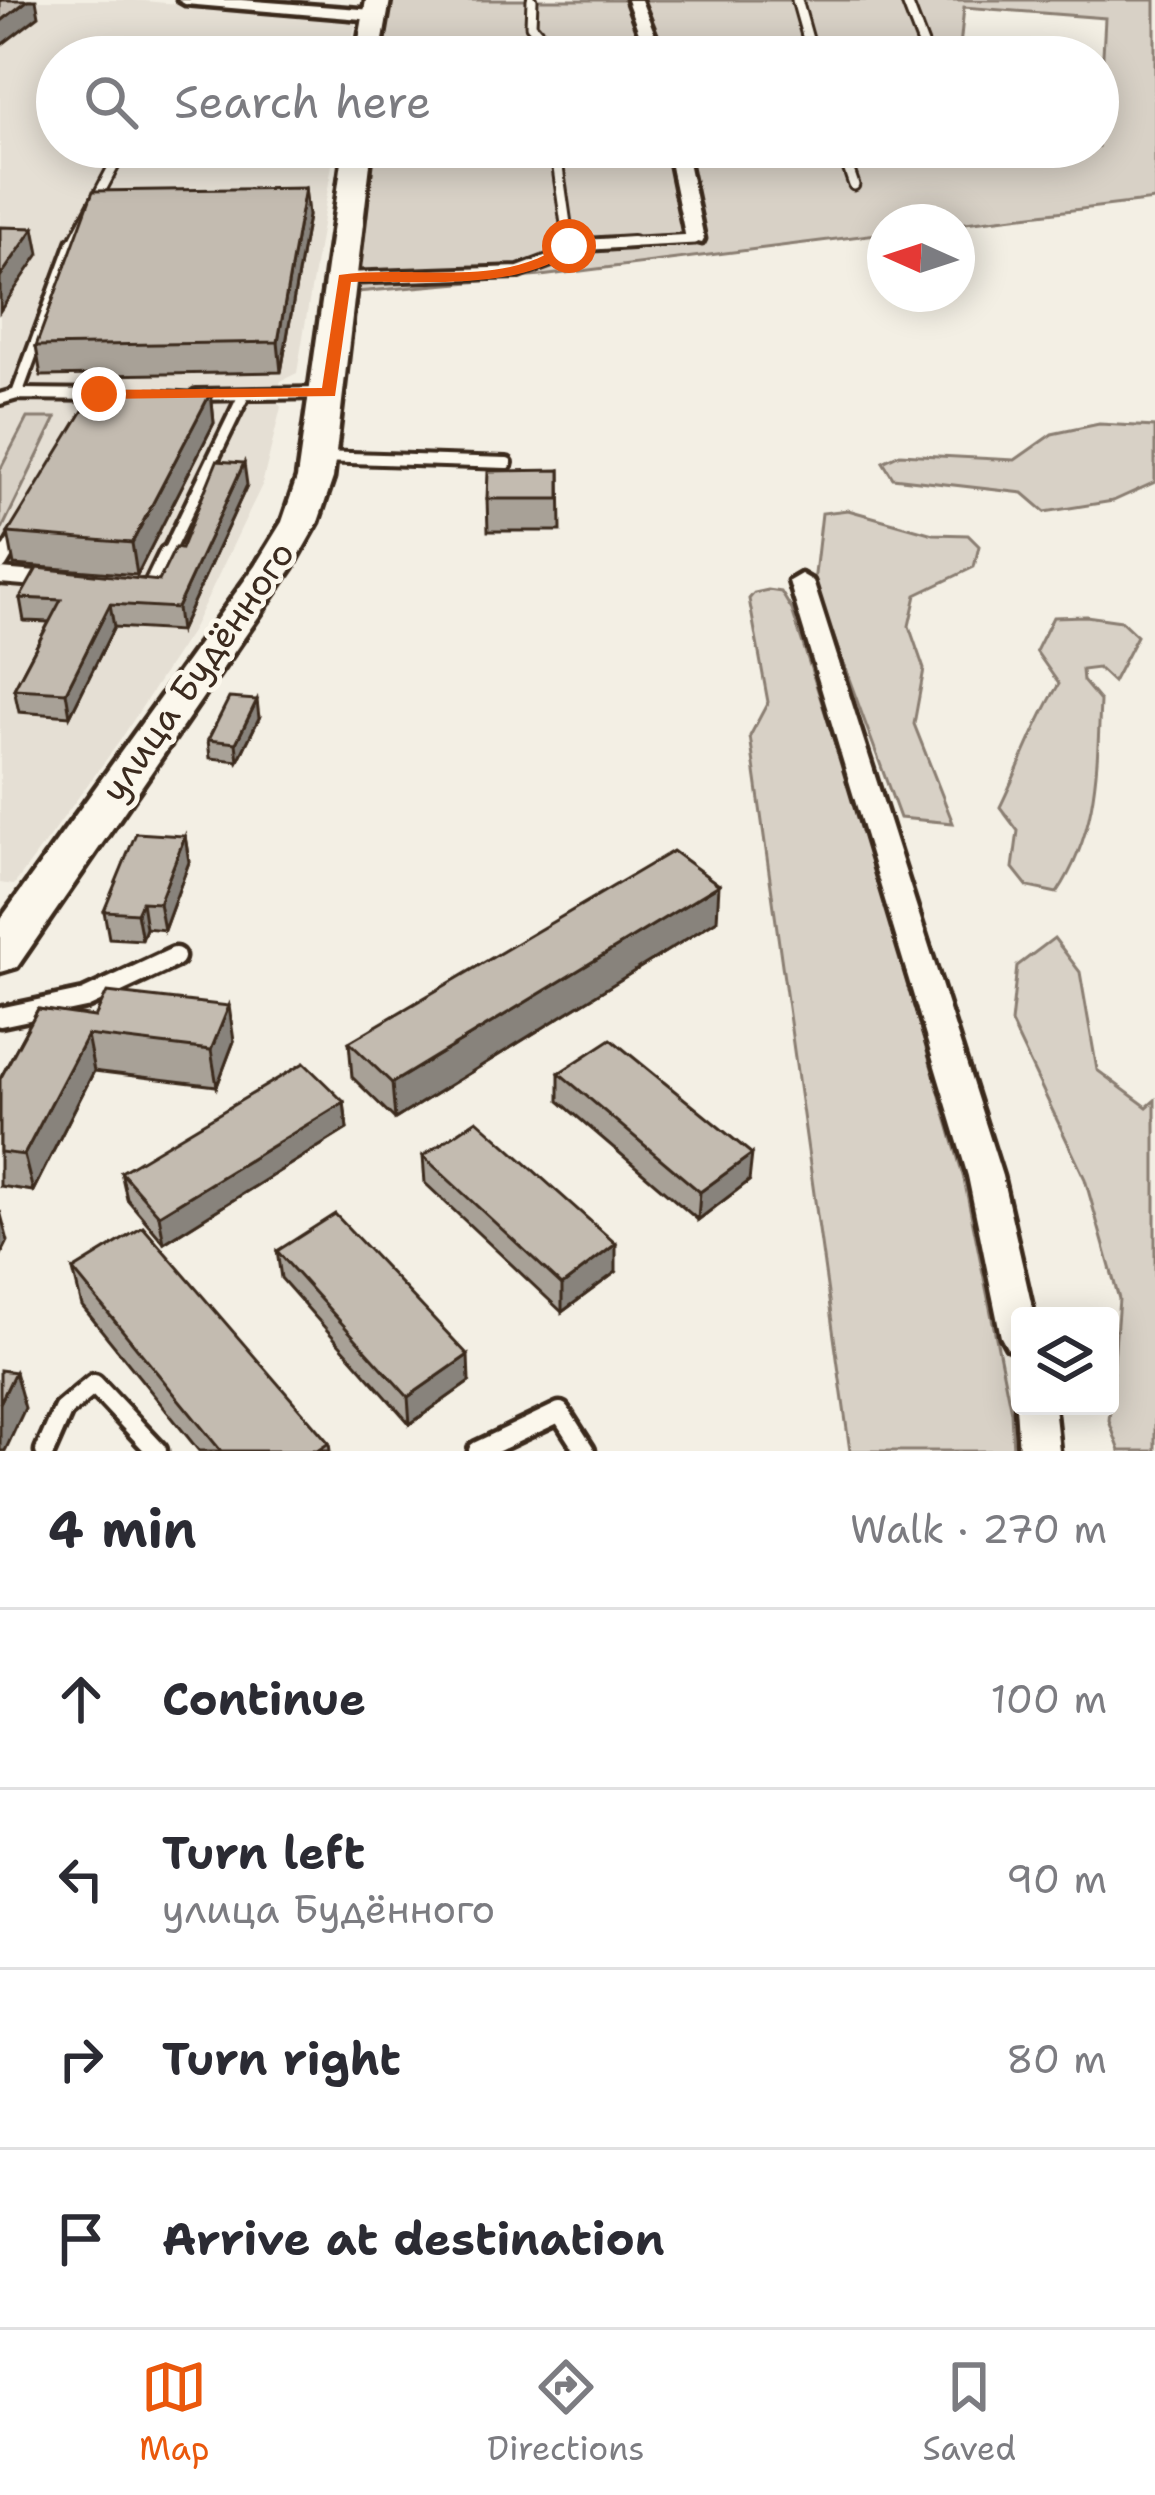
<!DOCTYPE html>
<meta charset="utf-8">
<style>
body{margin:0;font-family:"Shantell Sans",sans-serif;background:#f2f2f3;color:#2b2b33}
.controls{position:absolute;right:36px;bottom:36px;display:grid;overflow:hidden;border-radius:12px;box-shadow:0 6px 30px #0003}
.controls button{width:108px;height:108px;display:grid;place-items:center;padding:0;border:0;border-bottom:3px solid #e1e1e2;background:#fff;color:#2b2b33;font:60px sans-serif}
.compass{position:absolute;left:867px;top:204px;width:108px;height:108px;border-radius:50%;background:#fff;box-shadow:0 6px 30px #0003;rotate:273deg}
.stop{position:absolute;width:36px;height:36px;margin:-27px;border:9px solid #ea580c;border-radius:50%;background:#fff}
.stop.end{background:#ea580c;border-color:#fff;box-shadow:0 3px 12px #0008}
.list{margin:0;padding:0;list-style:none}
h2{display:flex;justify-content:space-between;align-items:center;height:156px;margin:0;padding:0 48px;font-size:51px}
h2 small{font-size:39px;font-weight:400;color:#7c7c81}
.list li{display:grid;grid-template-columns:78px 1fr auto;gap:36px;align-items:center;box-sizing:border-box;height:180px;padding:0 48px;border-top:3px solid #e1e1e2}
.list b{display:block;font-size:45px;white-space:nowrap}
.list p{margin:0;font-size:39px;white-space:nowrap;color:#7c7c81}
.list em{font-size:39px;font-style:normal;color:#7c7c81}
.icon{flex:none;width:66px;height:66px;fill:none;stroke:currentColor;stroke-width:2;stroke-linecap:round;stroke-linejoin:round}
.map{position:relative;flex:none;width:1155px;height:1451px;overflow:hidden}
.search{position:absolute;background:#fff;box-shadow:0 6px 30px #0003;left:36px;right:36px;top:36px;height:132px;display:flex;align-items:center;gap:30px;box-sizing:border-box;padding:0 42px;border-radius:66px;color:#7c7c81;font-size:45px}
.sheet{height:876px;background:#fff}
nav{display:flex;justify-content:space-around;align-items:center;box-sizing:border-box;height:168px;border-top:3px solid #e1e1e2;background:#fff;font-size:33px;color:#7c7c81}
nav a{display:grid;justify-items:center;gap:6px}
nav .on{color:#ea580c}
.map>svg:first-child{display:block}
</style>
<div class="map">
<svg width="1155" height="1451" viewBox="0 0 1155 1451">
<rect width="100%" height="100%" fill="#f3efe4"/>
<filter id="ink" filterUnits="userSpaceOnUse"><feTurbulence type="fractalNoise" baseFrequency=".00833" numOctaves="2"/><feDisplacementMap in="SourceGraphic" scale="24" xChannelSelector="R" yChannelSelector="G"/><feConvolveMatrix kernelMatrix="1 2 1 2 8 2 1 2 1" color-interpolation-filters="sRGB"/></filter>
<g filter="url(#ink)">
<!-- built -->
<path fill="#e5dfd4" d="M 0,0 L 134,0 L 356,21 L 349,57 L 57,57 L 57,147 L 335,147 L 297,373 L 281,381 L 275,400 L 281,407 L 262,485 L 191,632 L 119,742 L 14,885 L 0,883 Z"/>
<!-- green -->
<g fill="#d8d1c6" stroke="#8a7e72" stroke-width="3">
<path d="M 381,0 L 1155,0 L 1155,200 L 957,224 L 885,222 L 885,233 L 541,276 L 356,292 L 366,147 L 1098,147 L 1105,18 L 964,7 L 959,57 L 372,57 Z"/>
<path d="M 27,418 L 56,418 L 0,533 L 0,470 Z"/>
<path d="M 1099,424 L 1155,427 L 1155,482 L 1113,501 L 1045,512 L 1023,493 L 893,478 L 883,462 L 900,454 L 1015,460 L 1052,434 Z"/>
<path d="M 848,510 L 933,534 L 968,535 L 979,546 L 974,567 L 916,595 L 909,626 L 924,669 L 914,724 L 953,823 L 900,818 L 814,583 L 822,513 Z"/>
<path d="M 768,590 L 781,592 L 792,610 L 863,830 L 964,1179 L 1011,1412 L 1013,1451 L 850,1451 L 750,736 L 768,702 L 749,599 L 754,593 Z"/>
<path d="M 1086,616 L 1121,621 L 1137,636 L 1113,682 L 1098,668 L 1082,670 L 1083,681 L 1100,701 C 1097,771 1097,833 1057,893 L 1028,887 L 1013,868 L 1018,831 L 1000,807 C 1021,764 1035,723 1059,684 L 1036,651 L 1053,617 Z"/>
<path d="M 1054,938 L 1080,972 L 1097,1070 L 1147,1107 L 1155,1100 L 1155,1451 L 1120,1451 L 1109,1421 L 1119,1299 L 1085,1179 L 1011,1023 L 1017,966 Z"/>
</g>
<g fill="none" stroke-linecap="round" stroke-linejoin="round">
<!-- service-far3 casing -->
<g stroke="#3b2a1e" stroke-width="15">
<g id="service-far3">
<path d="M 532,0 L 531,25 L 538,33 L 542,57"/>
<path d="M 797,0 L 813,57"/>
<path d="M 906,0 L 928,57"/>
<path d="M 555,147 L 569,245"/>
<path d="M 841,147 L 854,185"/>
<path d="M 119,156 L 169,147"/>
<path d="M 72,245 L 119,156 L 119,147"/>
<path d="M 579,245 L 695,239"/>
</g>
</g>
<!-- service-far2 casing -->
<g stroke="#3b2a1e" stroke-width="18">
<g id="service-far2">
<path d="M 344,278 L 519,272 L 551,260 L 569,246 L 633,242"/>
<path d="M 17,394 L 73,242"/>
<path d="M 196,395 L 324,393"/>
<path d="M 0,399 L 17,394 L 108,395"/>
<path d="M 319,457 L 507,463"/>
<path d="M 4,556 L 17,534"/>
<path d="M 166,556 L 244,395"/>
</g>
</g>
<!-- service-far1 casing -->
<g stroke="#3b2a1e" stroke-width="22">
<g id="service-far1">
<path d="M 0,563 L 6,553"/>
<path d="M 0,576 L 48,580"/>
<path d="M 142,588 L 150,588 L 167,553"/>
</g>
</g>
<!-- service casing -->
<g stroke="#3b2a1e" stroke-width="27">
<g id="service">
<path d="M 0,1017 L 85,999 L 175,957"/>
<path d="M 45,1451 L 63,1410 L 94,1384 L 157,1451"/>
<path d="M 478,1451 L 560,1412 L 585,1451"/>
</g>
</g>
<!-- minor casing -->
<g stroke="#3b2a1e" stroke-width="9">
<g id="minor">
<path d="M 178,0 L 241,0 L 373,10 L 381,15 L 373,20 L 185,4 Z"/>
<path d="M 627,0 L 641,0 L 664,57 L 648,57 Z"/>
<path d="M 667,147 L 685,147 L 704,239 L 702,243 L 686,239 Z"/>
<path d="M 801,574 L 813,581 L 1002,1176 L 1034,1316 L 1020,1316 L 1020,1353 L 1007,1348 L 1001,1337 L 968,1176 L 789,581 Z"/>
<path d="M 1020,1397 L 1020,1406 L 1054,1406 L 1059,1451 L 1019,1451 L 1016,1406 Z"/>
</g>
</g>
<!-- primary casing -->
<g stroke="#3b2a1e" stroke-width="9">
<g id="primary">
<path d="M 366,0 L 390,0 L 380,57 L 356,57 Z"/>
<path d="M 344,147 L 372,147 L 333,478 L 318,522 L 292,568 L 17,967 L 0,972 L 0,920 L 255,566 L 282,522 L 297,478 Z"/>
</g>
</g>
<!-- service-far3 -->
<use href="#service-far3" stroke="#fbf7ec" stroke-width="9"/>
<!-- service-far2 -->
<use href="#service-far2" stroke="#fbf7ec" stroke-width="10"/>
<!-- service-far1 -->
<use href="#service-far1" stroke="#fbf7ec" stroke-width="14"/>
<!-- service -->
<use href="#service" stroke="#fbf7ec" stroke-width="18"/>
<!-- minor -->
<use href="#minor" fill="#fbf7ec" fill-rule="evenodd"/>
<!-- primary -->
<use href="#primary" fill="#fbf7ec" fill-rule="evenodd"/>
</g>
<!-- wall -->
<g fill="#a8a197" stroke="#3b2a1e" stroke-width="3">
<path d="M 305,188 L 308,216 L 281,372 L 41,376 L 36,346 Z"/>
<path d="M 211,392 L 214,423 L 137,575 L 14,565 L 8,533 Z"/>
<path d="M 560,470 L 561,531 L 488,531 L 487,499 Z"/>
<path d="M 247,485 L 180,631 L 114,627 L 70,716 L 19,712 L 14,689 L 49,622 L 24,621 L 20,598 L 159,581 L 181,549 Z"/>
<path d="M 259,718 L 238,761 L 210,758 L 208,740 Z"/>
<path d="M 185,836 L 189,862 L 164,930 L 146,928 L 142,940 L 109,938 L 104,911 Z"/>
<path d="M 717,920 L 395,1119 L 352,1077 L 349,1042 Z"/>
<path d="M 38,1009 L 234,1041 L 217,1086 L 94,1071 L 33,1191 L 0,1186 L 0,1079 Z"/>
<path d="M 559,1073 L 749,1181 L 698,1220 L 559,1101 Z"/>
<path d="M 344,1102 L 347,1129 L 164,1243 L 127,1199 L 121,1172 Z"/>
<path d="M 423,1156 L 616,1272 L 562,1312 L 425,1183 Z"/>
<path d="M 277,1251 L 469,1382 L 410,1424 L 281,1278 Z"/>
<path d="M 73,1270 L 329,1443 L 330,1451 L 199,1451 L 82,1306 Z"/>
</g>
<!-- shaded-wall -->
<g fill="#88837b" stroke="#3b2a1e" stroke-width="3">
<path d="M 28,0 L 36,0 L 39,16 L 0,46 L 0,22 Z"/>
<path d="M 305,188 L 308,216 L 281,372 L 278,342 Z"/>
<path d="M 34,228 L 39,254 L 0,311 L 0,277 Z"/>
<path d="M 211,392 L 214,423 L 137,575 L 132,543 Z"/>
<path d="M 244,463 L 247,485 L 180,631 L 177,608 Z"/>
<path d="M 110,604 L 114,627 L 70,716 L 66,692 Z"/>
<path d="M 257,700 L 259,718 L 238,761 L 236,743 Z"/>
<path d="M 185,836 L 189,862 L 164,930 L 159,903 Z"/>
<path d="M 719,885 L 717,920 L 395,1119 L 392,1083 Z"/>
<path d="M 142,902 L 146,928 L 142,940 L 137,913 Z"/>
<path d="M 229,1006 L 234,1041 L 217,1086 L 211,1050 Z"/>
<path d="M 87,1035 L 94,1071 L 33,1191 L 24,1155 Z"/>
<path d="M 344,1102 L 347,1129 L 164,1243 L 159,1215 Z"/>
<path d="M 752,1154 L 749,1181 L 698,1220 L 700,1192 Z"/>
<path d="M 0,1211 L 8,1241 L 0,1257 Z"/>
<path d="M 616,1244 L 616,1272 L 562,1312 L 562,1285 Z"/>
<path d="M 468,1355 L 469,1382 L 410,1424 L 408,1397 Z"/>
<path d="M 15,1372 L 25,1408 L 5,1451 L 0,1451 L 0,1403 Z"/>
</g>
<!-- building -->
<g fill="#c3bbb0" stroke="#3b2a1e" stroke-width="3">
<path d="M 0,0 L 28,0 L 0,22 Z"/>
<path d="M 313,51 L 344,51 L 343,57 L 312,57 Z"/>
<path d="M 305,188 L 278,342 L 36,346 L 93,191 Z"/>
<path d="M 0,227 L 34,228 L 0,277 Z"/>
<path d="M 98,386 L 211,392 L 132,543 L 8,533 Z"/>
<path d="M 217,461 L 244,463 L 177,608 L 110,604 L 66,692 L 14,689 L 61,600 L 20,598 L 37,568 L 159,581 L 175,548 L 181,549 Z"/>
<path d="M 560,470 L 560,499 L 487,499 L 488,471 Z"/>
<path d="M 229,698 L 257,700 L 236,743 L 208,740 Z"/>
<path d="M 136,833 L 185,836 L 159,903 L 142,902 L 137,913 L 104,911 Z"/>
<path d="M 673,851 L 719,885 L 392,1083 L 349,1042 Z"/>
<path d="M 107,992 L 229,1006 L 211,1050 L 87,1035 L 24,1155 L 0,1152 L 0,1079 L 38,1009 L 95,1017 Z"/>
<path d="M 611,1039 L 752,1154 L 700,1192 L 559,1073 Z"/>
<path d="M 304,1063 L 344,1102 L 159,1215 L 121,1172 Z"/>
<path d="M 477,1120 L 616,1244 L 562,1285 L 423,1156 Z"/>
<path d="M 335,1214 L 468,1355 L 408,1397 L 277,1251 Z"/>
<path d="M 143,1227 L 329,1443 L 317,1451 L 221,1451 L 73,1270 Z"/>
<path d="M 0,1370 L 15,1372 L 0,1403 Z"/>
</g>
</g>
<!-- route -->
<path fill="#ea580c" d="M 564,243 L 576,246 C 527,293 416,280 351,282 L 335,396 L 99,399 L 91,394 L 99,390 L 322,388 L 339,275 C 412,264 503,290 564,243 Z"/>
<g text-anchor="middle" stroke-width="10" stroke-linejoin="round" paint-order="stroke">
<!-- street labels -->
<g font-size="36" fill="#3b2a1e" stroke="#fbf7ec">
<text transform="translate(197 671) rotate(-55)" y="13">улица Будённого</text>
</g>
</g>
</svg>
<div class="controls">
<button><svg class="icon" aria-label="layers" viewBox="0 0 24 24"><path d="M12 4l9 5-9 5-9-5zM3 14l9 5 9-5"/></svg></button>
</div>
<svg class="compass" viewBox="-18 -18 36 36"><path d="M0-13l5 13h-10z" fill="#e53935"/><path d="M0 13l5-13h-10z" fill="#7c7c81"/></svg>
<div class="stop" style="left:569px;top:246px"></div>
<div class="stop end" style="left:99px;top:394px"></div>
<div class="search"><svg class="icon" aria-label="search" viewBox="0 0 24 24"><circle cx="10" cy="10" r="6"/><path d="M15 15l6 6"/></svg>Search here</div>
</div>
<section class="sheet">
<h2>4 min<small>Walk · 270 m</small></h2>
<ul class="list">
<li><svg class="icon" aria-label="ahead" viewBox="0 0 24 24"><path d="M12 20V5M6 11l6-6 6 6"/></svg><div><b>Continue</b></div><em>100 m</em></li>
<li><svg class="icon" aria-label="left" viewBox="0 0 24 24"><path d="M17 20v-9H6M10 6l-5 5 5 5"/></svg><div><b>Turn left</b><p>улица Будённого</p></div><em>90 m</em></li>
<li><svg class="icon" aria-label="right" viewBox="0 0 24 24"><path d="M7 20v-9h11M14 6l5 5-5 5"/></svg><div><b>Turn right</b></div><em>80 m</em></li>
<li><svg class="icon" aria-label="arrive" viewBox="0 0 24 24"><path d="M6 21V4h12l-3 4 3 4H6"/></svg><div><b>Arrive at destination</b></div></li>
</ul>
</section>
<nav>
<a class="on"><svg class="icon" aria-label="map" viewBox="0 0 24 24"><path d="M3 6l6-2 6 2 6-2v14l-6 2-6-2-6 2zM9 4v14M15 6v14"/></svg>Map</a>
<a><svg class="icon" aria-label="directions" viewBox="0 0 24 24"><path d="M12 3l9 9-9 9-9-9zM9 14v-3h6M13 9l2 2-2 2"/></svg>Directions</a>
<a><svg class="icon" aria-label="saved" viewBox="0 0 24 24"><path d="M7 4h10v16l-5-4-5 4z"/></svg>Saved</a>
</nav>
